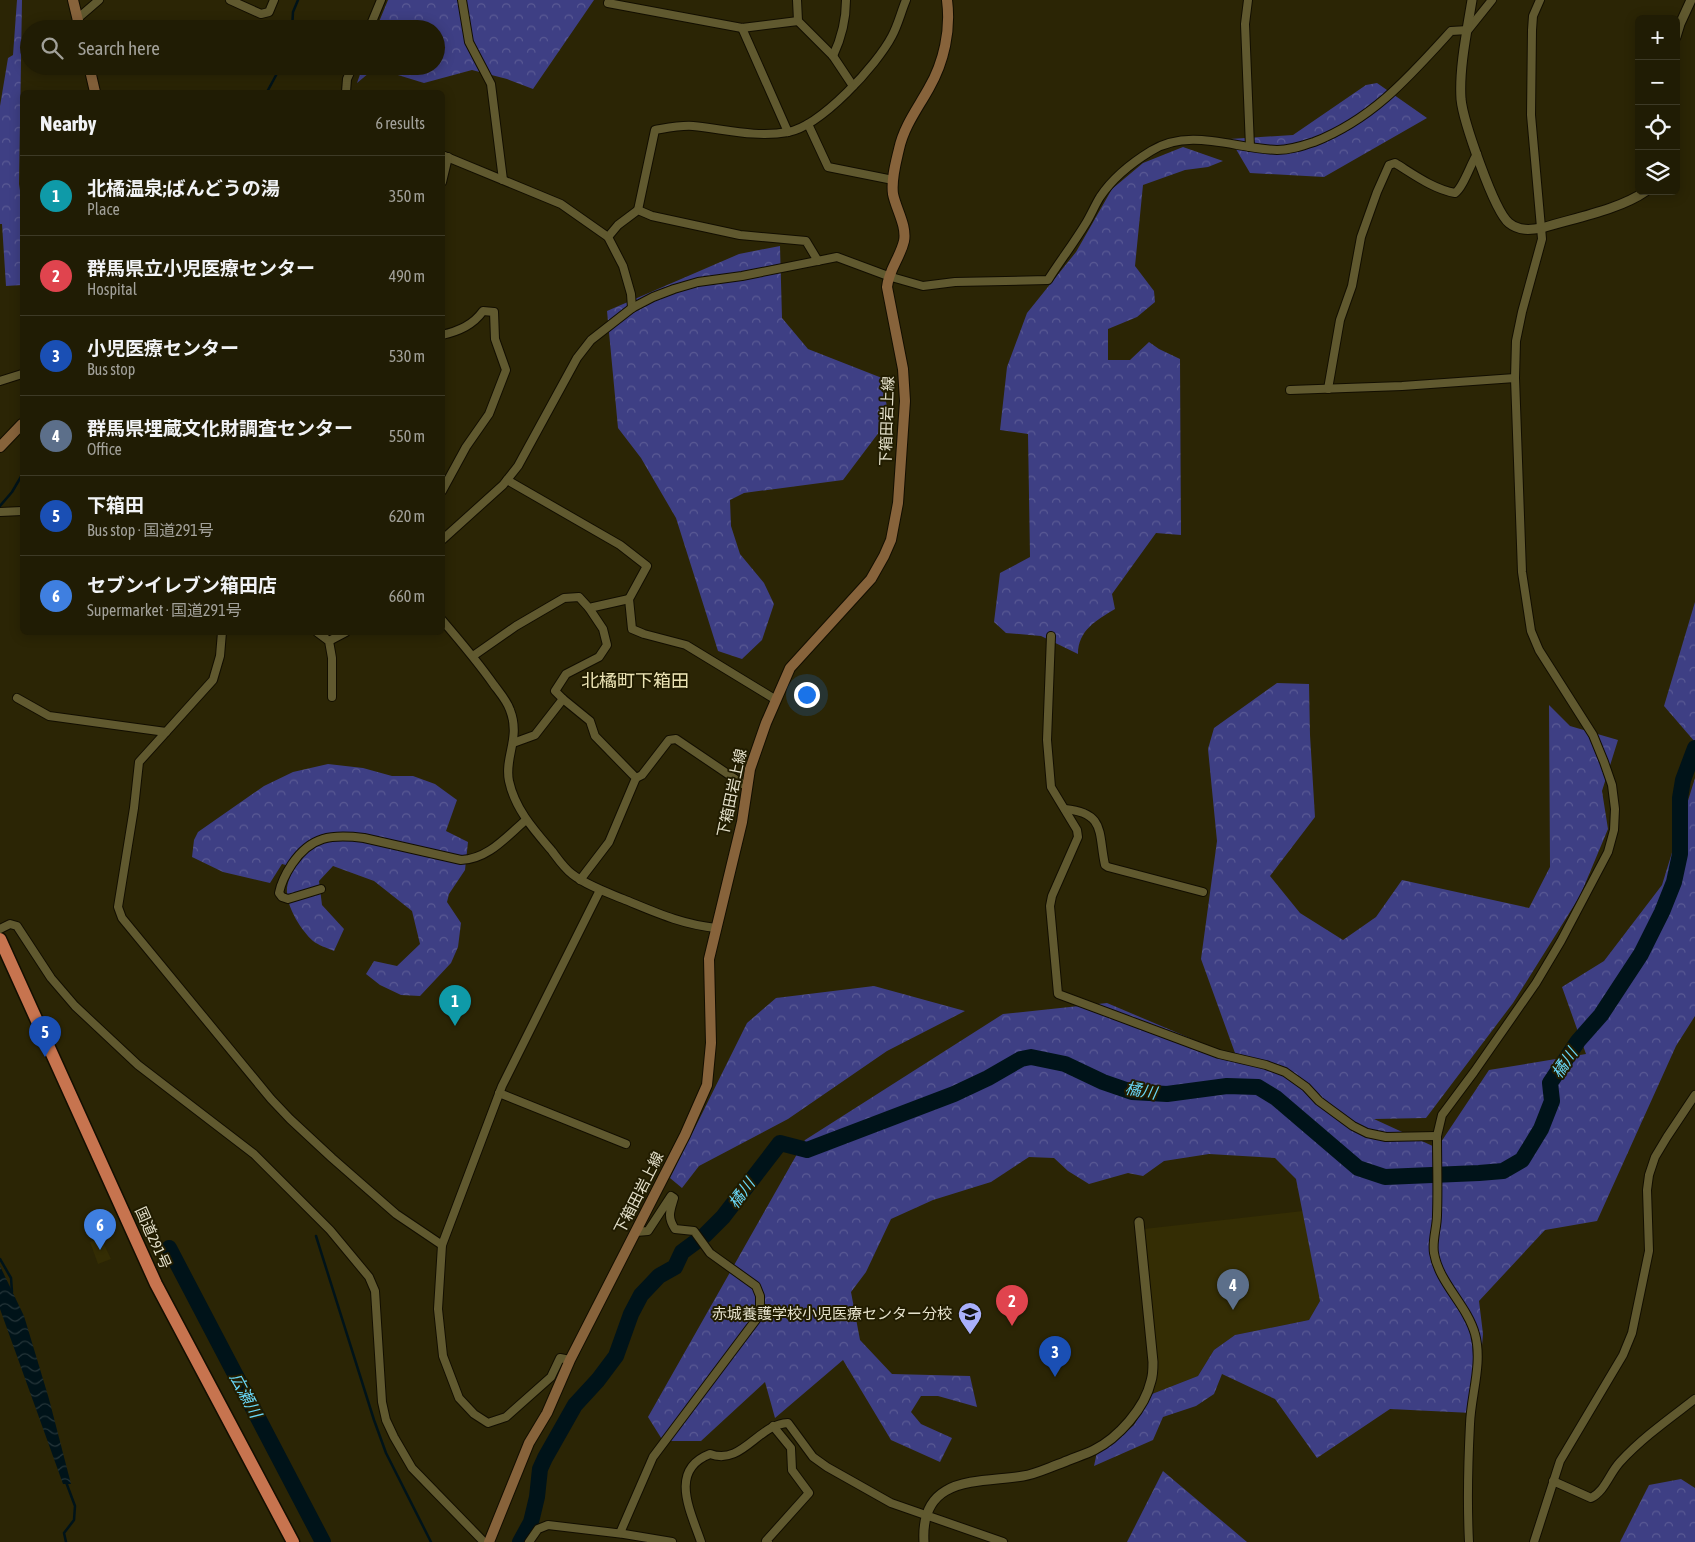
<!DOCTYPE html>
<meta charset="utf-8">
<style>
body{margin:0;font-family:"Asap Condensed","Noto Sans JP",sans-serif;background:#2d2913;color:#f1f3f6}
.controls{position:absolute;right:15px;top:15px;display:grid;overflow:hidden;border-radius:8px;box-shadow:0 2px 12px #0003}
.controls button{width:45px;height:45px;display:grid;place-items:center;padding:0;border:0;border-bottom:1px solid #3d3a26;background:#201c04;color:#f1f3f6;font:25px sans-serif}
.you{position:absolute;left:806px;top:694px;width:18px;height:18px;margin:-12px;border:4px solid #fff;border-radius:50%;background:#1a73e8;box-shadow:0 0 0 8px #1a73e833}
.badge{display:grid;place-items:center;width:32px;height:32px;border-radius:50%;background:#a9b0fc;color:#fff;font-size:16px;font-weight:700}
.pin{position:absolute;translate:-50% -41px;filter:drop-shadow(0 1px 2px #0008)}
.pin::after{content:'';position:absolute;top:26px;width:18px;height:15px;background:inherit;clip-path:polygon(0 0,100% 0,50% 100%)}
.list{margin:0;padding:0;list-style:none}
h2{display:flex;justify-content:space-between;align-items:center;height:65px;margin:0;padding:0 20px;font-size:21px}
h2 small{font-size:16px;font-weight:400;color:#a2a19a}
.list li{display:grid;grid-template-columns:32px 1fr auto;gap:15px;align-items:center;box-sizing:border-box;height:80px;padding:0 20px;border-top:1px solid #3d3a26}
.list b{display:block;font-size:19px;white-space:nowrap}
.list p{margin:0;font-size:16px;white-space:nowrap;color:#a2a19a}
.list em{font-size:16px;font-style:normal;color:#a2a19a}
.icon{flex:none;width:28px;height:28px;fill:none;stroke:currentColor;stroke-width:2;stroke-linecap:round;stroke-linejoin:round}
.map{position:relative;flex:none;width:1695px;height:1542px;overflow:hidden}
.search{position:absolute;background:#201c04;box-shadow:0 2px 12px #0003;left:20px;top:20px;width:425px;height:55px;display:flex;align-items:center;gap:12px;box-sizing:border-box;padding:0 18px;border-radius:28px;color:#a2a19a;font-size:19px}
.panel{position:absolute;background:#201c04;box-shadow:0 2px 12px #0003;left:20px;top:90px;width:425px;height:545px;border-radius:8px}
.map>svg:first-child{display:block}
</style>
<div class="map">
<svg width="1695" height="1542" viewBox="0 0 1695 1542">
<defs>
<pattern id="forest-crowns" width="20" height="18" patternUnits="userSpaceOnUse" patternTransform="scale(1.25)"><rect width="20" height="18" fill="#3e3f84"/><path d="M2 6a3 3 0 1 1 6 0M12 15a3 3 0 1 1 6 0" fill="none" stroke="#5a5a94"/></pattern>
<pattern id="water-waves" width="16" height="10" patternUnits="userSpaceOnUse" patternTransform="scale(1.25)"><rect width="16" height="10" fill="#001319"/><path d="M0 5q4-4 8 0t8 0" fill="none" stroke="#253539"/></pattern>
</defs>
<rect width="100%" height="100%" fill="#2b2505"/>
<!-- built -->
<g fill="#342d04">
<path d="M 1303,1211 L 1320,1301 L 1309,1320 L 1235,1335 L 1214,1350 L 1198,1376 L 1152,1394 L 1157,1375 L 1144,1229 Z"/>
<path d="M 101,1238 L 111,1259 L 98,1264 L 90,1242 Z"/>
</g>
<!-- forest -->
<g fill="url(#forest-crowns)">
<path d="M 17,0 L 22,0 L 19,184 L 22,204 L 22,285 L 6,286 L 2,224 L 0,224 L 0,106 L 8,58 L 13,55 Z"/>
<path d="M 388,0 L 594,0 L 533,89 L 507,79 L 472,70 L 424,83 L 375,68 L 357,83 L 363,66 L 436,66 L 436,29 L 376,29 Z"/>
<path d="M 1377,83 L 1427,118 L 1324,177 L 1250,173 L 1230,139 L 1293,135 L 1366,85 Z"/>
<path d="M 1183,147 L 1223,161 L 1208,167 L 1185,170 L 1143,185 L 1135,266 L 1154,291 L 1155,302 L 1137,317 L 1108,329 L 1108,360 L 1130,360 L 1149,342 L 1159,349 L 1180,359 L 1181,535 L 1156,533 L 1112,594 L 1115,609 C 1097,620 1078,630 1078,654 L 1041,636 L 1006,633 L 994,622 L 1000,573 L 1030,557 L 1028,434 L 1000,430 L 1007,367 L 1027,313 L 1076,252 L 1112,189 L 1143,163 Z"/>
<path d="M 780,246 L 782,318 L 808,349 L 882,378 L 889,419 L 843,480 L 744,493 L 730,500 L 731,526 L 740,554 L 764,583 L 774,604 L 762,640 L 742,659 L 718,651 L 676,518 L 641,458 L 618,428 L 607,311 L 739,254 Z"/>
<path d="M 1695,602 L 1695,742 L 1664,706 Z"/>
<path d="M 1277,683 L 1309,684 L 1310,735 L 1315,817 L 1270,876 L 1300,913 L 1343,940 L 1376,917 L 1402,880 L 1529,908 L 1550,867 L 1549,705 L 1570,726 L 1618,740 L 1602,791 L 1608,829 L 1580,896 L 1513,1003 L 1426,1118 L 1374,1119 L 1437,1148 L 1489,1070 L 1586,1054 L 1562,987 L 1604,961 L 1662,885 L 1695,778 L 1695,1016 L 1676,1046 L 1597,1221 L 1545,1230 L 1479,1301 L 1483,1334 L 1479,1381 L 1472,1413 L 1390,1409 L 1317,1458 L 1275,1399 L 1222,1374 L 1214,1394 L 1196,1406 L 1163,1417 L 1153,1440 L 1094,1466 L 1097,1452 L 1118,1439 L 1134,1425 L 1152,1394 L 1198,1376 L 1214,1350 L 1235,1335 L 1309,1320 L 1320,1301 L 1296,1179 L 1275,1158 L 1209,1154 L 1164,1161 L 1143,1176 L 1128,1173 L 1089,1184 L 1068,1171 L 1054,1158 L 1029,1157 L 991,1182 L 933,1200 L 891,1219 L 866,1272 L 851,1292 L 860,1340 L 892,1374 L 970,1376 L 977,1407 L 938,1396 L 921,1396 L 911,1412 L 921,1424 L 952,1438 L 940,1462 L 891,1440 L 843,1360 L 775,1418 L 765,1382 L 701,1441 L 663,1441 L 648,1417 L 805,1140 L 1003,1014 L 1107,1003 L 1258,1067 L 1235,1053 L 1201,959 L 1217,841 L 1208,749 L 1214,728 Z"/>
<path d="M 328,764 L 363,768 L 392,776 L 413,776 L 435,784 L 457,800 L 446,831 L 468,842 L 465,870 L 449,894 L 447,902 L 461,923 L 458,947 L 451,963 L 420,996 L 401,995 L 380,985 L 366,974 L 374,961 L 397,966 L 420,944 L 412,911 L 374,881 L 333,866 L 319,881 L 322,905 L 344,929 L 334,951 C 327,948 318,945 313,941 C 301,930 288,909 287,893 C 286,884 291,875 294,867 L 282,864 L 270,883 L 223,872 L 192,857 L 194,840 L 198,832 L 264,786 L 293,772 Z"/>
<path d="M 874,986 L 965,1011 L 887,1051 L 788,1119 L 699,1166 L 682,1188 L 670,1178 L 747,1023 L 776,998 Z"/>
<path d="M 1163,1471 L 1247,1542 L 1127,1542 Z"/>
<path d="M 1681,1479 L 1695,1488 L 1695,1542 L 1620,1542 L 1649,1485 Z"/>
</g>
<!-- water -->
<path fill="url(#water-waves)" d="M 0,1266 L 24,1316 L 49,1399 L 71,1484 L 63,1484 L 0,1309 Z"/>
<g fill="none" stroke-linecap="round" stroke-linejoin="round">
<!-- stream -->
<g stroke="#001319" stroke-width="2.5">
<path d="M 292,29 L 293,12 L 298,0"/>
<path d="M 267,92 L 281,66"/>
<path d="M 0,506 L 12,492 L 22,475"/>
<path d="M 316,1236 L 374,1420 L 386,1453 L 431,1542"/>
<path d="M 0,1259 L 11,1278 L 12,1292"/>
<path d="M 66,1542 L 64,1533 L 74,1520 L 75,1506 L 66,1482"/>
</g>
<!-- river -->
<g stroke="#001319" stroke-width="16">
<path d="M 169,1248 L 323,1542"/>
<path d="M 520,1542 L 531,1522 L 537,1497 L 540,1469 L 545,1458 L 575,1405 L 598,1380 L 616,1356 L 631,1314 L 641,1295 L 659,1276 L 675,1267 L 682,1252 L 705,1235 L 723,1217 L 780,1143 L 807,1150 L 954,1094 L 988,1078 L 1021,1059 L 1031,1057 L 1065,1064 L 1103,1082 L 1132,1092 L 1167,1094 L 1227,1086 L 1258,1087 L 1276,1098 L 1358,1168 L 1385,1177 L 1479,1173 L 1503,1171 L 1522,1160 L 1541,1129 L 1552,1101 L 1550,1083 L 1578,1041 L 1601,1015 L 1641,954 L 1662,912 L 1674,882 L 1680,854 L 1680,798 L 1683,780 L 1695,748"/>
</g>
<!-- minor casing -->
<g stroke="#120e00" stroke-width="10">
<g id="minor">
<path d="M 230,0 L 261,14 L 269,12 L 274,0"/>
<path d="M 462,0 L 469,42 L 491,84 L 503,180"/>
<path d="M 797,0 L 798,21 L 833,56 L 853,86"/>
<path d="M 1248,0 L 1245,24 L 1250,147"/>
<path d="M 608,3 L 742,28 L 798,21"/>
<path d="M 77,19 L 99,0"/>
<path d="M 742,28 L 788,132"/>
<path d="M 369,29 L 381,0"/>
<path d="M 833,56 C 841,39 846,19 846,0"/>
<path d="M 346,92 L 347,79 L 353,66"/>
<path d="M 808,124 L 828,167 L 893,180"/>
<path d="M 442,155 L 561,204 L 608,237 L 623,266 L 631,294 L 632,308"/>
<path d="M 442,182 L 448,157"/>
<path d="M 638,210 L 655,130 C 667,128 681,125 693,126 C 724,129 756,138 788,132 C 821,126 877,65 892,36 C 898,25 901,12 906,0"/>
<path d="M 608,237 L 618,225 L 638,210 L 652,216 L 740,235 L 806,241 L 818,261"/>
<path d="M 442,335 C 459,331 473,325 483,311 L 494,312 L 495,339 L 506,370 L 489,414 L 466,447 L 442,491"/>
<path d="M 0,381 L 22,374"/>
<path d="M 1328,389 L 1340,320 L 1352,286 L 1361,237 L 1377,192 L 1389,165 L 1395,163 C 1413,174 1433,189 1455,193 C 1463,188 1471,163 1477,154"/>
<path d="M 1290,390 L 1402,386 L 1515,378"/>
<path d="M 507,480 L 620,545 L 647,566 L 629,599 L 632,629 L 644,634 L 686,645 L 773,698"/>
<path d="M 0,512 L 22,511"/>
<path d="M 442,540 L 503,485 L 518,466 L 577,358 L 591,340 L 632,308 L 653,297 L 674,289 L 698,282 L 742,276 L 837,257 L 888,276 L 923,286 L 955,282 L 1048,280 C 1060,261 1074,243 1086,223 C 1091,215 1095,205 1100,197 C 1112,179 1133,162 1151,151 C 1190,127 1235,149 1277,150 C 1290,150 1302,146 1314,142 C 1373,119 1410,76 1451,31 L 1468,30 L 1492,0"/>
<path d="M 442,620 C 460,641 478,662 494,685 C 500,693 507,701 510,710 C 521,738 504,757 509,781 C 515,809 534,830 552,851 C 558,859 564,868 572,874 C 586,885 606,892 623,899 C 655,912 680,924 716,928"/>
<path d="M 222,632 L 220,656 L 213,680 L 139,762 L 134,808 L 118,907 L 122,918 L 271,1099 L 290,1119 L 332,1158 L 396,1214 L 442,1245"/>
<path d="M 317,632 L 329,641 L 332,658 L 332,697"/>
<path d="M 1051,636 L 1047,740 L 1051,787 L 1077,830 L 1078,837 L 1052,896 L 1050,906 L 1058,994 L 1219,1054 L 1266,1065 L 1285,1072 L 1306,1087 L 1319,1101 L 1353,1126 L 1367,1133 L 1386,1137 L 1437,1136"/>
<path d="M 329,641 L 346,632"/>
<path d="M 473,656 L 516,626 L 564,598 L 579,597 L 589,608 L 629,599"/>
<path d="M 17,698 L 49,716 L 166,732"/>
<path d="M 563,699 L 555,691 L 566,674 L 599,657 L 607,645 L 603,629 L 589,608"/>
<path d="M 513,743 L 535,735 L 563,699 L 590,721 L 595,736 L 636,778 L 609,842 L 580,880"/>
<path d="M 636,778 L 642,775 L 669,740 L 676,739 L 747,787"/>
<path d="M 1065,809 C 1106,813 1098,833 1105,865 L 1108,867 L 1203,892"/>
<path d="M 321,889 L 288,899 L 282,897 L 279,893 C 281,883 286,873 292,864 C 311,836 331,834 364,838 L 461,860 C 488,859 506,837 526,820"/>
<path d="M 0,929 L 10,924 L 17,926 L 51,978 L 75,1006 L 138,1065 L 254,1154 L 330,1230 L 369,1277 L 375,1291 L 382,1402 L 386,1420 L 394,1437 L 412,1468 L 484,1542"/>
<path d="M 499,1093 L 626,1144"/>
<path d="M 570,1360 L 560,1358 L 551,1377 L 506,1417 L 488,1423 L 474,1414 L 459,1398 L 443,1356 L 438,1309 L 442,1245 L 502,1086 L 600,890"/>
<path d="M 1553,1481 L 1591,1498 C 1605,1491 1609,1474 1620,1462 C 1642,1438 1669,1419 1695,1399"/>
<path d="M 620,1533 L 653,1457 L 758,1317 L 760,1311 L 760,1296 L 756,1286 L 710,1253 L 694,1231 L 675,1229 C 667,1217 670,1211 674,1198 L 671,1196 L 648,1231 L 636,1232"/>
<path d="M 529,1542 L 538,1529 L 548,1525 L 624,1534 L 672,1542"/>
<path d="M 701,1542 C 691,1512 668,1470 710,1454 C 742,1466 758,1424 788,1423 L 813,1457 L 827,1467 L 891,1503 L 1003,1542"/>
<path d="M 768,1542 L 766,1541 L 809,1493 L 792,1470 L 791,1448 L 773,1426"/>
<path d="M 1469,1542 C 1467,1503 1468,1463 1470,1424 C 1471,1395 1483,1363 1475,1334 C 1467,1305 1439,1283 1434,1253 C 1432,1240 1437,1228 1437,1215 C 1438,1189 1437,1162 1437,1136 L 1442,1115 L 1474,1072 L 1536,983 L 1561,941 L 1608,852 L 1614,830 L 1615,809 L 1612,785 L 1604,762 L 1593,735 L 1539,650 L 1531,631 L 1522,572 L 1515,378 L 1516,341 L 1522,312 L 1542,239 L 1531,115 L 1532,30 L 1533,16 L 1540,0"/>
<path d="M 1534,1542 L 1560,1461 L 1623,1355 L 1632,1333 L 1649,1251 L 1647,1190 L 1649,1175 L 1655,1157 L 1667,1137 L 1695,1095"/>
</g>
</g>
<!-- tertiary casing -->
<g stroke="#120e00" stroke-width="11">
<g id="tertiary">
<path d="M 1472,0 C 1467,31 1459,68 1461,99 C 1463,120 1494,211 1509,223 C 1519,231 1530,230 1542,228 C 1574,218 1619,210 1646,191"/>
<path d="M 1676,37 L 1680,24 L 1691,0"/>
<path d="M 924,1542 C 920,1475 977,1483 1023,1476 C 1036,1474 1050,1467 1062,1463 C 1073,1458 1084,1455 1094,1450 C 1118,1438 1145,1408 1151,1381 C 1153,1375 1153,1369 1153,1362 L 1139,1222"/>
</g>
</g>
<!-- secondary casing -->
<g stroke="#120e00" stroke-width="12">
<g id="secondary">
<path d="M 73,0 L 80,29"/>
<path d="M 89,66 L 95,92"/>
<path d="M 0,447 L 22,424"/>
<path d="M 489,1542 L 529,1443 L 547,1413 L 570,1360 L 685,1135 L 707,1085 L 711,1043 L 709,959 L 742,822 L 750,769 L 766,723 L 790,668 L 871,579 L 884,556 L 891,540 L 898,503 L 905,401 L 903,369 L 887,287 C 889,269 900,258 904,241 C 907,226 896,209 893,194 C 891,179 896,162 899,149 C 904,126 918,108 929,88 C 944,62 951,30 947,0"/>
</g>
</g>
<!-- trunk casing -->
<g stroke="#120e00" stroke-width="15">
<path id="trunk" d="M 0,939 L 156,1284 L 293,1542"/>
</g>
<!-- minor -->
<use href="#minor" stroke="#60592f" stroke-width="8"/>
<!-- tertiary -->
<use href="#tertiary" stroke="#60592f" stroke-width="9"/>
<!-- secondary -->
<use href="#secondary" stroke="#87633b" stroke-width="10"/>
<!-- trunk -->
<use href="#trunk" stroke="#c7744f" stroke-width="12"/>
</g>
<!-- icons -->
<defs>
<g id="school-pin" transform="scale(1.25)"><path d="M0 17L-7.5 6A9.5 9.5 0 1 1 7.5 6Z" fill="#a9b0fc" stroke="#211c00"/><path d="M0-5L7-2L0 1L-7-2ZM-4 1L0 2.5L4 1V4Q0 6-4 4Z" fill="#111"/></g>
</defs>
<g fill-rule="evenodd">
<use href="#school-pin" x="970" y="1314"/>
</g>
<g text-anchor="middle" stroke-width="4" stroke-linejoin="round" paint-order="stroke">
<!-- street labels -->
<g font-size="15" fill="#e5e1cb" stroke="#211c00">
<text transform="translate(887 421) rotate(-88)" y="5">下箱田岩上線</text>
<text transform="translate(732 793) rotate(-78)" y="5">下箱田岩上線</text>
<text transform="translate(639 1193) rotate(-63)" y="5">下箱田岩上線</text>
<text transform="translate(153 1238) rotate(66)" y="5">国道291号</text>
</g>
<!-- poi labels -->
<g font-size="15" fill="#e5e1cb" stroke="#211c00" text-anchor="end">
<text x="952" y="1319">赤城養護学校小児医療センター分校</text>
</g>
<!-- water labels -->
<g font-size="16" font-style="italic" fill="#6ad8f8" stroke="#211c00">
<text transform="translate(1564 1063) rotate(-56)" y="6">橘川</text>
<text transform="translate(1141 1090) rotate(10)" y="6">橘川</text>
<text transform="translate(741 1193) rotate(-53)" y="6">橘川</text>
<text transform="translate(246 1395) rotate(62)" y="6">広瀬川</text>
</g>
<!-- quarter labels -->
<g font-size="18" fill="#ece4b5" stroke="#211c00">
<text x="635" y="687">北橘町下箱田</text>
</g>
</g>
</svg>
<div class="controls">
<button>+</button>
<button>−</button>
<button><svg class="icon" aria-label="locate" viewBox="0 0 24 24"><circle cx="12" cy="12" r="6"/><path d="M12 2v4M12 18v4M2 12h4M18 12h4"/></svg></button>
<button><svg class="icon" aria-label="layers" viewBox="0 0 24 24"><path d="M12 4l9 5-9 5-9-5zM3 14l9 5 9-5"/></svg></button>
</div>
<div class="you"></div>
<div class="pin badge" style="left:455px;top:1026px;background:#0f9aa8">1</div>
<div class="pin badge" style="left:1012px;top:1326px;background:#e0444e">2</div>
<div class="pin badge" style="left:1055px;top:1377px;background:#1a4fb4">3</div>
<div class="pin badge" style="left:1233px;top:1310px;background:#5c6f8a">4</div>
<div class="pin badge" style="left:45px;top:1057px;background:#1a4fb4">5</div>
<div class="pin badge" style="left:100px;top:1250px;background:#3f7fe0">6</div>
<div class="search"><svg class="icon" aria-label="search" viewBox="0 0 24 24"><circle cx="10" cy="10" r="6"/><path d="M15 15l6 6"/></svg>Search here</div>
<section class="panel">
<h2>Nearby<small>6 results</small></h2>
<ul class="list">
<li><span class="badge" style="background:#0f9aa8">1</span><div><b>北橘温泉;ばんどうの湯</b><p>Place</p></div><em>350 m</em></li>
<li><span class="badge" style="background:#e0444e">2</span><div><b>群馬県立小児医療センター</b><p>Hospital</p></div><em>490 m</em></li>
<li><span class="badge" style="background:#1a4fb4">3</span><div><b>小児医療センター</b><p>Bus stop</p></div><em>530 m</em></li>
<li><span class="badge" style="background:#5c6f8a">4</span><div><b>群馬県埋蔵文化財調査センター</b><p>Office</p></div><em>550 m</em></li>
<li><span class="badge" style="background:#1a4fb4">5</span><div><b>下箱田</b><p>Bus stop · 国道291号</p></div><em>620 m</em></li>
<li><span class="badge" style="background:#3f7fe0">6</span><div><b>セブンイレブン箱田店</b><p>Supermarket · 国道291号</p></div><em>660 m</em></li>
</ul>
</section>
</div>
